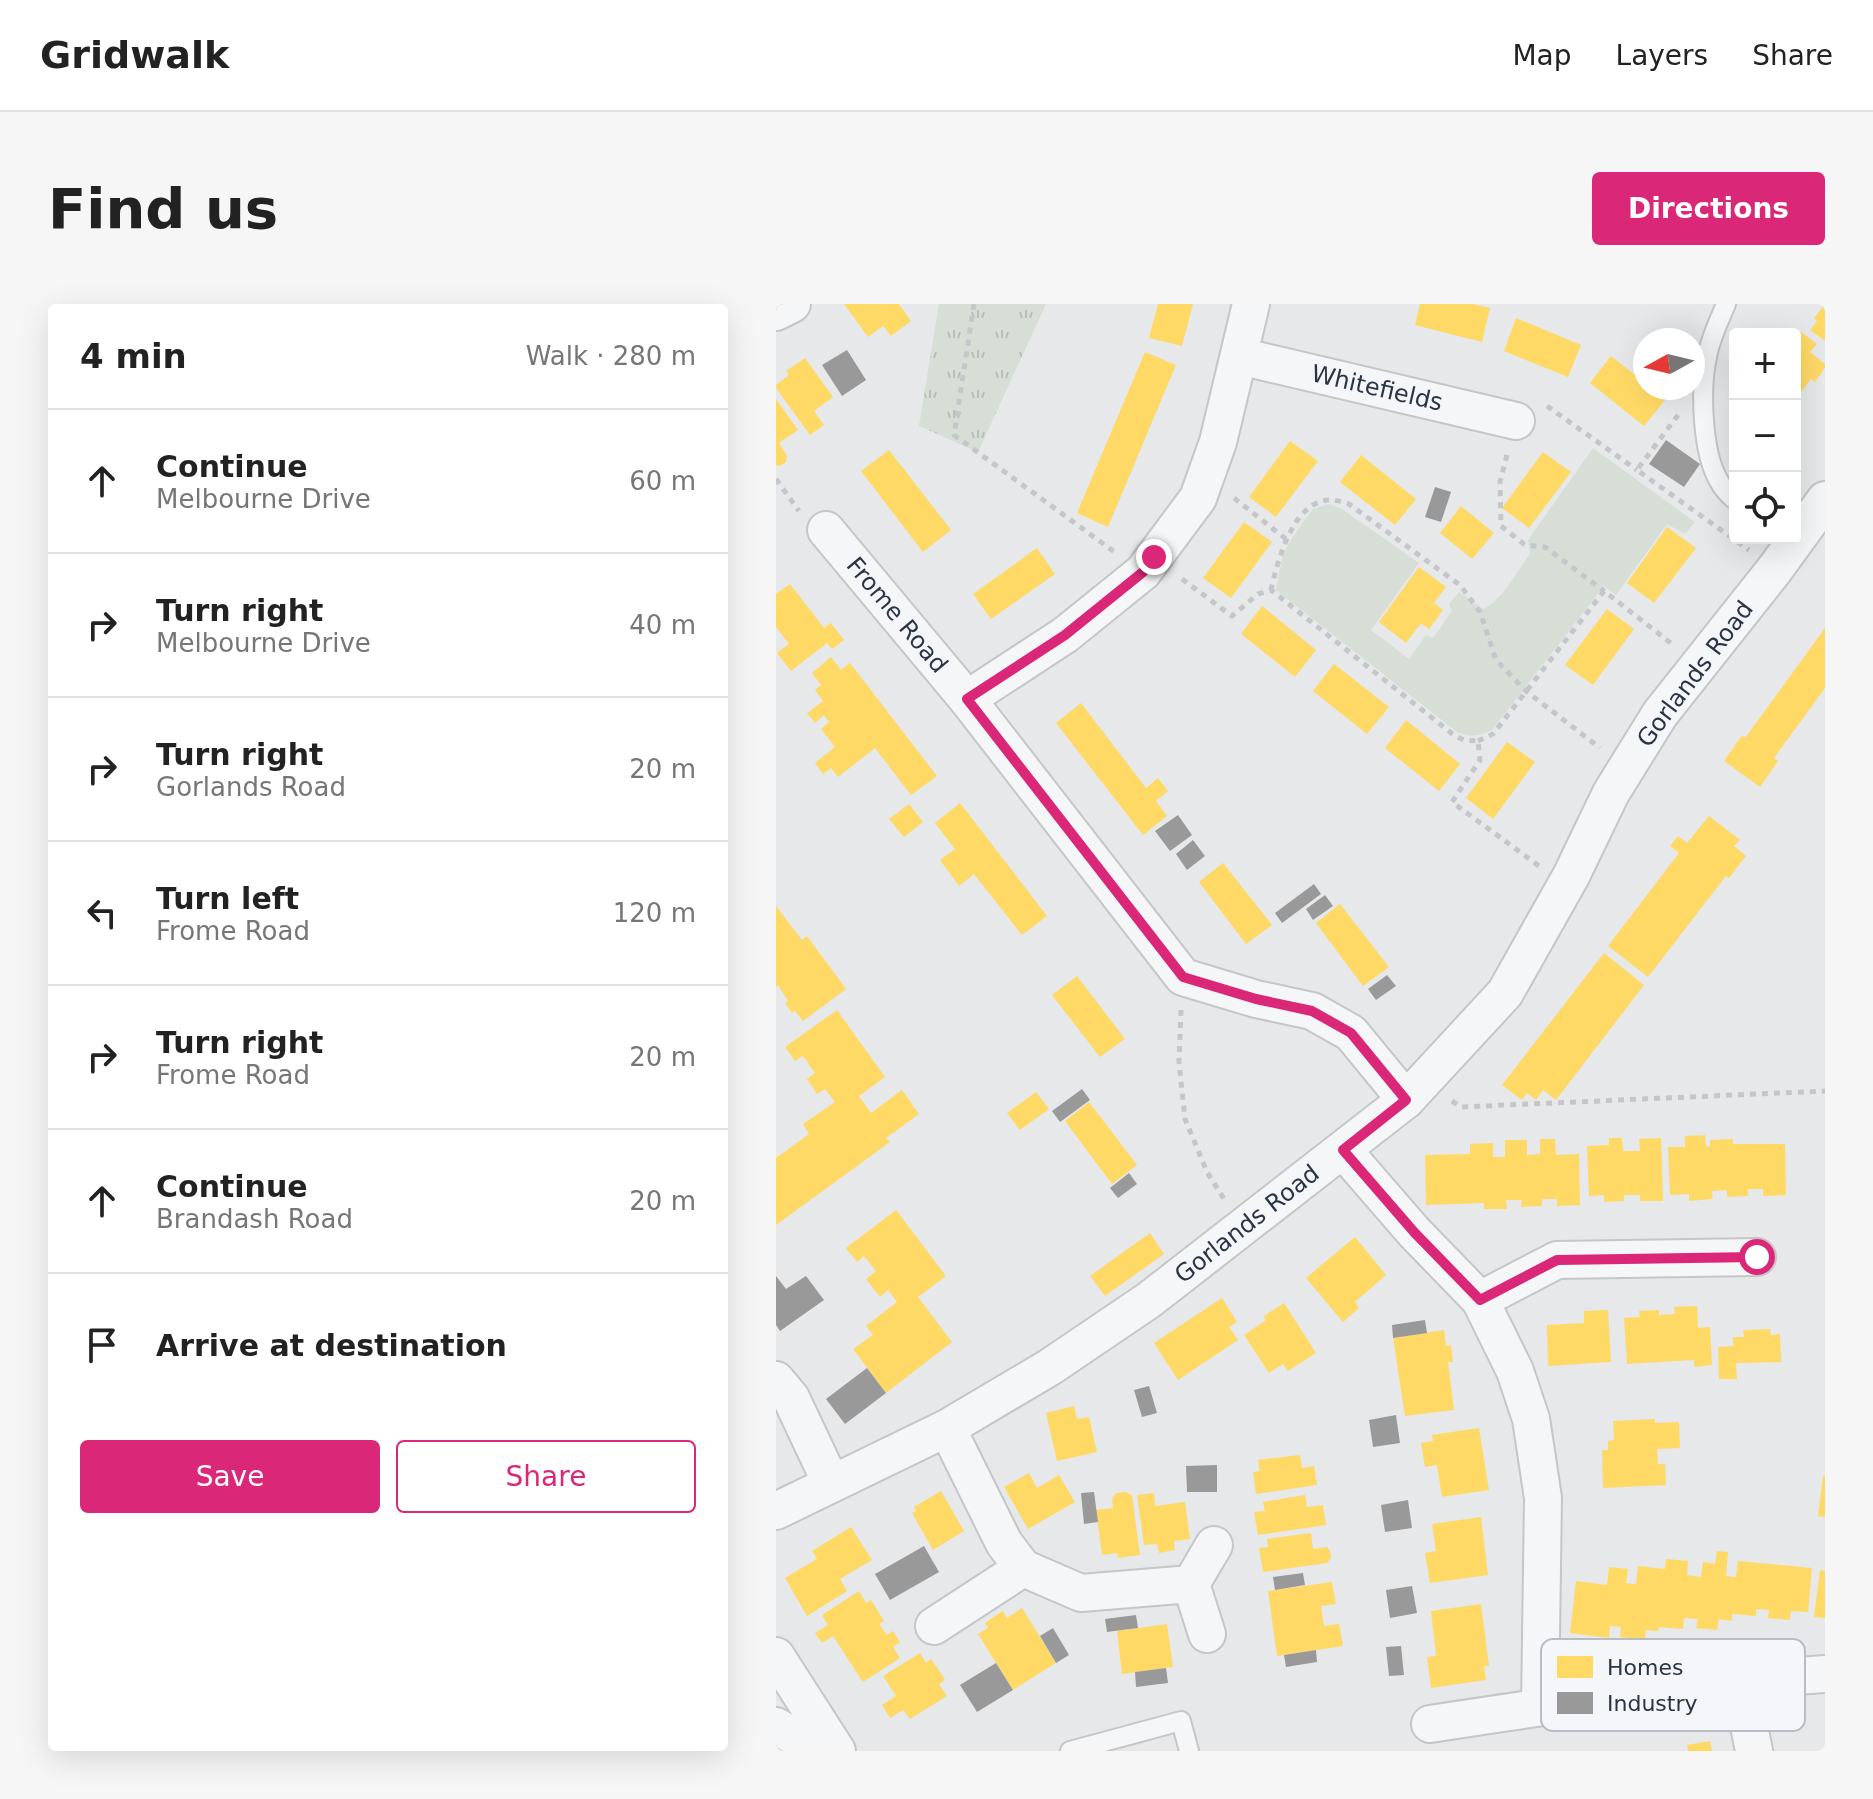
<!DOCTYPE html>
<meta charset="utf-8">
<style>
body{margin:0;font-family:"DejaVu Sans",sans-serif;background:#f6f6f6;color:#222}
.controls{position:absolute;right:24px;top:24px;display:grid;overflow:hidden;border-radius:8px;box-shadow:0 8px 32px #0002}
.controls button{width:72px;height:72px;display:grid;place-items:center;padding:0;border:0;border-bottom:2px solid #e0e0e0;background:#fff;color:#222;font:40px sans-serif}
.compass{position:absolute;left:857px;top:24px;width:72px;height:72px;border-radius:50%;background:#fff;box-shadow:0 8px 32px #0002;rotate:262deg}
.stop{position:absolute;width:24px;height:24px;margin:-18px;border:6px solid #db2777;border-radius:50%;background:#fff}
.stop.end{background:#db2777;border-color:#fff;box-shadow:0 2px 8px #0008}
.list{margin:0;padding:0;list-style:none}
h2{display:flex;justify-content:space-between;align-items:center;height:104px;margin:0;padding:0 32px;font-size:34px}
h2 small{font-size:26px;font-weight:400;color:#767676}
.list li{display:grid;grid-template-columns:52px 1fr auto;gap:24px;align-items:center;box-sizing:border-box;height:144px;padding:0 32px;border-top:2px solid #e0e0e0}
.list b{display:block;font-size:30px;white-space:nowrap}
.list p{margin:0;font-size:26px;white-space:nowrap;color:#767676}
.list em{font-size:26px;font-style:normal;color:#767676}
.actions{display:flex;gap:16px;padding:24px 32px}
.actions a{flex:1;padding:18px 0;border:2px solid #db2777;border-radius:8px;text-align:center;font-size:28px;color:#db2777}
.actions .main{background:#db2777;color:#fff}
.icon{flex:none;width:44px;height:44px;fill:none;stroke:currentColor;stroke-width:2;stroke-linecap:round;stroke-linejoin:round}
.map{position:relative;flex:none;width:1049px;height:1447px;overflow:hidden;border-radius:8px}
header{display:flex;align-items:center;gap:48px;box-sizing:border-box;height:112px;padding:0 40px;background:#fff;border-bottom:2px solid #e0e0e0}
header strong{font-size:38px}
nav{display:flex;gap:44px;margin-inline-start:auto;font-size:28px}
.intro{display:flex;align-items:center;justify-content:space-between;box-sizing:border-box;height:192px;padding:0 48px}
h1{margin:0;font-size:56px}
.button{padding:20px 36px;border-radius:8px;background:#db2777;color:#fff;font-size:28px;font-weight:700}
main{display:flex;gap:48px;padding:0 48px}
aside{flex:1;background:#fff;border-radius:8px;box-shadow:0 8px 32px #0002}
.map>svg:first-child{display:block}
</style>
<header>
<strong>Gridwalk</strong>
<nav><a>Map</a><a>Layers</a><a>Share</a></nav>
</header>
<div class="intro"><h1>Find us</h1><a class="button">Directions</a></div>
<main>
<aside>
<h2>4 min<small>Walk · 280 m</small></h2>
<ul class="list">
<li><svg class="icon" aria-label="ahead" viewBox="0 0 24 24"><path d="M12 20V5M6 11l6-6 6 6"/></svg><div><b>Continue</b><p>Melbourne Drive</p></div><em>60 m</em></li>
<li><svg class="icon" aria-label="right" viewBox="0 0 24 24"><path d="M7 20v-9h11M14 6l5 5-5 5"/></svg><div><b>Turn right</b><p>Melbourne Drive</p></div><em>40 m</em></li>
<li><svg class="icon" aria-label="right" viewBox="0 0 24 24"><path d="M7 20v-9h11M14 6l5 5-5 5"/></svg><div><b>Turn right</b><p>Gorlands Road</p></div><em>20 m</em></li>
<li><svg class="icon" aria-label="left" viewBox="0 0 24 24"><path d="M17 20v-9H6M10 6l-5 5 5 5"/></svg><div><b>Turn left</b><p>Frome Road</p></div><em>120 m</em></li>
<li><svg class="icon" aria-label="right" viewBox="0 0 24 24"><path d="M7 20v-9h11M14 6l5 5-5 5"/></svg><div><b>Turn right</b><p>Frome Road</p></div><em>20 m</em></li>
<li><svg class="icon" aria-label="ahead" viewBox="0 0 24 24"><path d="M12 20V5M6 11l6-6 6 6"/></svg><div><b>Continue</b><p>Brandash Road</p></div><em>20 m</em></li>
<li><svg class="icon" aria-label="arrive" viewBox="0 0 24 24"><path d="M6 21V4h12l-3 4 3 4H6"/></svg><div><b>Arrive at destination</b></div></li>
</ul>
<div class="actions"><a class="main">Save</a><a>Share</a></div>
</aside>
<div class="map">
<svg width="1049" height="1447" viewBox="0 0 1049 1447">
<defs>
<pattern id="park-tufts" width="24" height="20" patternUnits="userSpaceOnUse" patternTransform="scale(2)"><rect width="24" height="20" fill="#d6ded6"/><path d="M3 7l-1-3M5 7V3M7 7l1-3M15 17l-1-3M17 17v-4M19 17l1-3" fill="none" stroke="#b8bfb9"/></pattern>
</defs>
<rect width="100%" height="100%" fill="#e6e8ea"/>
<!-- grass -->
<path fill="#d6ded6" d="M 817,144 L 919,218 L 909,230 L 891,220 L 840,291 L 828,282 L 716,426 C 702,432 695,434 681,428 L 500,286 L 507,250 L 518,231 L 537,205 L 553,200 L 566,205 L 643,259 L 595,326 L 633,355 L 650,331 L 657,334 L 676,307 L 673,300 L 683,288 L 707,305 C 724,299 743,265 754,250 L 752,236 Z"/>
<!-- park -->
<path fill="url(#park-tufts)" d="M 163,0 L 270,0 L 202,148 L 143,122 Z"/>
<!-- homes -->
<g fill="#ffd966">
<path d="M 68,0 L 123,0 L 135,17 L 115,32 L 107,22 L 92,33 Z"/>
<path d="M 382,0 L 417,0 L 406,42 L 373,34 Z"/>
<path d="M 644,0 L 697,0 L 714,4 L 706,38 L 639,21 Z"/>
<path d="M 1049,0 L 1049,37 L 1034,26 L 1041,17 L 1038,14 Z"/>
<path d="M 740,14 L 805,41 L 792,73 L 728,47 Z"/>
<path d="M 1025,28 L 1041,40 L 1034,48 L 1049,60 L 1049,64 L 1039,78 L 1035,75 L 1019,96 L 1019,35 Z"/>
<path d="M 369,48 L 400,61 L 332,223 L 301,209 Z"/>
<path d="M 835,52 L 869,79 L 869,84 L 875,84 L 890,95 L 868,122 L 814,79 Z"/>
<path d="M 29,54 L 57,93 L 38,107 L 48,121 L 34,131 L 0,84 L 0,81 L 13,71 L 10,67 Z"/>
<path d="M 0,95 L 22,126 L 3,139 L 11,152 L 10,158 L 4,162 L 0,161 Z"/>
<path d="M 514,137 L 542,157 L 500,213 L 473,193 Z"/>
<path d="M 113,146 L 175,226 L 147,248 L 85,167 Z"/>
<path d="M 767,148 L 795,168 L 753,224 L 726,204 Z"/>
<path d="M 585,151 L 640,195 L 619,221 L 564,178 Z"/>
<path d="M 685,202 L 718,229 L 696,255 L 664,229 Z"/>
<path d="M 468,218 L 496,238 L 455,294 L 427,274 Z"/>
<path d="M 891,223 L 920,244 L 878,299 L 851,279 Z"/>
<path d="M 261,244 L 279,270 L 215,315 L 197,290 Z"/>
<path d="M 643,263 L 670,283 L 658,299 L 667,306 L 653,325 L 645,319 L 630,339 L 603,318 Z"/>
<path d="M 14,280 L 48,324 L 55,319 L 68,336 L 56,345 L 51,339 L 15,367 L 1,349 L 13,340 L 0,323 L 0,290 Z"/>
<path d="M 486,302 L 540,346 L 519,373 L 465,330 Z"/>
<path d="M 831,305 L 858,325 L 817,381 L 789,361 Z"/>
<path d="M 1049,324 L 1049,384 L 998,454 L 1002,457 L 984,483 L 948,457 L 966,431 L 969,434 Z"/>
<path d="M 55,353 L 65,366 L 74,359 L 161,472 L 135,491 L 99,444 L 62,473 L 55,464 L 47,470 L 39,459 L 59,443 L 45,425 L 53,418 L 48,411 L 39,419 L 31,409 L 47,397 L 39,386 L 45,381 L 36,369 Z"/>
<path d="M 558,360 L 613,403 L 591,430 L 537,387 Z"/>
<path d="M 305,399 L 370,484 L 382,474 L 392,487 L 380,497 L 391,512 L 367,531 L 280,419 Z"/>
<path d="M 630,416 L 684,460 L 663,487 L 609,444 Z"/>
<path d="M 731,438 L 759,458 L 717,515 L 690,494 Z"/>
<path d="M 184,499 L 271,612 L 246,631 L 198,570 L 183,582 L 164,556 L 179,545 L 159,519 Z"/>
<path d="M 133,500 L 147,518 L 128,533 L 113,515 Z"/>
<path d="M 933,512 L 964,536 L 958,542 L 970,552 L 953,574 L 950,572 L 872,673 L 832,642 L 903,549 L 894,542 L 902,532 L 911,539 Z"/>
<path d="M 447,559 L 496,621 L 470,640 L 423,578 Z"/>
<path d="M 564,600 L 613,663 L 587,682 L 540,619 Z"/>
<path d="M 0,602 L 26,636 L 31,632 L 70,685 L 27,717 L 19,707 L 16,709 L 9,699 L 12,697 L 2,681 L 0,683 Z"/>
<path d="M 828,649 L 868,681 L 780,796 L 767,786 L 760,796 L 751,789 L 746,796 L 726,781 Z"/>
<path d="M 301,672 L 349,735 L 324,753 L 276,691 Z"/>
<path d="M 61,706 L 109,773 L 83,792 L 95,809 L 126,786 L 143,810 L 110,834 L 114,838 L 0,921 L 0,854 L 33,830 L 27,820 L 59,798 L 49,785 L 41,790 L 31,775 L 39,769 L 27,752 L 19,757 L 9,743 Z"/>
<path d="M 260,788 L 273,805 L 244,826 L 231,809 Z"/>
<path d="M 313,798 L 361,861 L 336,880 L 289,817 Z"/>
<path d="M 929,831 L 930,842 L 934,843 L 934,836 L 957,835 L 957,840 L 1009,840 L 1010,891 L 987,892 L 987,885 L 972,885 L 972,892 L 951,893 L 951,886 L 936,887 L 937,895 L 913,897 L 913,890 L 894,891 L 892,843 L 909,843 L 909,832 Z"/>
<path d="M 833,834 L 846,834 L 847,847 L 864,847 L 863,835 L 885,834 L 887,897 L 864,897 L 864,891 L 848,891 L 848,897 L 828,898 L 828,891 L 813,892 L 811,842 L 833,841 Z"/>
<path d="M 764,835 L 779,835 L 780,851 L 803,850 L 804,901 L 781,902 L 781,895 L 766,895 L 766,902 L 745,903 L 746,896 L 730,896 L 731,905 L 708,905 L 708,899 L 650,901 L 649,851 L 694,850 L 694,840 L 717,839 L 717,853 L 729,853 L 729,836 L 751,836 L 751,851 L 764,850 Z"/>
<path d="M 120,906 L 170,972 L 142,993 L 176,1038 L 110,1089 L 77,1045 L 97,1031 L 90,1022 L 121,998 L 112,986 L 104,993 L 90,975 L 100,967 L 88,952 L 81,958 L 70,944 Z"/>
<path d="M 374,929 L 388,950 L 329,992 L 314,972 Z"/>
<path d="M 579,933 L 610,971 L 579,998 L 583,1004 L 567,1018 L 530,974 Z"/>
<path d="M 446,994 L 461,1018 L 453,1023 L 462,1036 L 402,1076 L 378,1039 Z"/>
<path d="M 508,999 L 540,1049 L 512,1067 L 507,1060 L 493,1069 L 468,1031 L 490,1016 L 488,1012 Z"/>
<path d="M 921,1002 L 922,1024 L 934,1023 L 936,1061 L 918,1063 L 918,1056 L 851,1060 L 848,1014 L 864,1013 L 863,1007 L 883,1006 L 883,1011 L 899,1010 L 898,1003 Z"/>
<path d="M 832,1006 L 835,1058 L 772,1062 L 771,1021 L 808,1019 L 808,1007 Z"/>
<path d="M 994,1025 L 995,1031 L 1004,1030 L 1005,1058 L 960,1059 L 961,1075 L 943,1075 L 942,1043 L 957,1042 L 957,1033 L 968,1033 L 967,1026 Z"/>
<path d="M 668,1026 L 670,1042 L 675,1041 L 677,1058 L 672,1058 L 678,1106 L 629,1112 L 617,1034 Z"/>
<path d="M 298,1102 L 301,1115 L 313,1113 L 321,1148 L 281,1157 L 270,1109 Z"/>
<path d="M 879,1115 L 879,1119 L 903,1118 L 904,1144 L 881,1145 L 882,1160 L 889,1160 L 890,1181 L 827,1184 L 826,1146 L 832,1146 L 832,1137 L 838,1136 L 837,1117 Z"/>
<path d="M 703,1124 L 713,1186 L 666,1193 L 661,1161 L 649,1163 L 645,1139 L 657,1137 L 656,1131 Z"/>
<path d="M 524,1151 L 526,1164 L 538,1162 L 541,1181 L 480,1190 L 477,1168 L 484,1167 L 482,1156 Z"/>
<path d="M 253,1169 L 261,1184 L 283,1171 L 299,1198 L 252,1225 L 228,1183 Z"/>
<path d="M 1047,1172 L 1049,1172 L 1049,1213 L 1042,1212 Z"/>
<path d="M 165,1187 L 188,1227 L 157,1246 L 136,1209 L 140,1207 L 138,1203 Z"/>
<path d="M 349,1188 L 356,1191 L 364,1251 L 342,1254 L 341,1249 L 326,1251 L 320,1206 L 337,1204 L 336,1195 L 340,1189 Z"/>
<path d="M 378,1189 L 379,1202 L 409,1198 L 414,1235 L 398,1237 L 399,1246 L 383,1249 L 381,1240 L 368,1241 L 361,1191 Z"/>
<path d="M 529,1191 L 531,1203 L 547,1201 L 550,1221 L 482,1231 L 478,1208 L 489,1207 L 487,1198 Z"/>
<path d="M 705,1213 L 712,1271 L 654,1279 L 649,1249 L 660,1247 L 656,1220 Z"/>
<path d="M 75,1223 L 96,1256 L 64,1275 L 71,1287 L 31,1312 L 9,1274 L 41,1255 L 36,1247 Z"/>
<path d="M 535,1229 L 537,1245 L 551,1243 L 554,1247 L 555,1254 L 551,1259 L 487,1268 L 483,1244 L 492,1243 L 491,1235 Z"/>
<path d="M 941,1247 L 952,1248 L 950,1272 L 960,1273 L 962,1257 L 1036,1264 L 1032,1308 L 1015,1307 L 1014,1316 L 992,1314 L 993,1306 L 980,1305 L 980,1312 L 956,1310 L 956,1317 L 943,1315 L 941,1326 L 920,1324 L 922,1315 L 908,1314 L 907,1325 L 883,1323 L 882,1327 L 870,1326 L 869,1336 L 844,1333 L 845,1323 L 834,1322 L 833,1334 L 794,1329 L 800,1277 L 831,1281 L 833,1263 L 852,1265 L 850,1279 L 860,1280 L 862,1262 L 889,1265 L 890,1255 L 912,1257 L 911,1271 L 925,1273 L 927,1258 L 939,1260 Z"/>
<path d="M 1044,1266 L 1049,1267 L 1049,1314 L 1038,1313 Z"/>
<path d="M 556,1278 L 560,1300 L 545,1302 L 548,1322 L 563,1320 L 567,1342 L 501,1352 L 492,1287 Z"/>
<path d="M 83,1287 L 90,1299 L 95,1296 L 108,1317 L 103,1320 L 111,1331 L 117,1327 L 124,1338 L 117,1343 L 124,1354 L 87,1378 L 57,1332 L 46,1339 L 39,1329 L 52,1321 L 46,1311 Z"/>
<path d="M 705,1300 L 713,1362 L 708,1362 L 710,1376 L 655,1384 L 651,1353 L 660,1352 L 655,1307 Z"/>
<path d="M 246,1304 L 280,1359 L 237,1386 L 202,1330 L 212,1324 L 209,1319 L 219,1312 L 227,1307 L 231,1314 Z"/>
<path d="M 391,1320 L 397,1363 L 346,1370 L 341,1327 Z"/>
<path d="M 144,1349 L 150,1359 L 155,1355 L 162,1365 L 169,1376 L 163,1380 L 171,1392 L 134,1415 L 127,1406 L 114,1414 L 106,1401 L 120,1392 L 107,1372 Z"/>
<path d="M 934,1437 L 936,1447 L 912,1447 L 911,1441 Z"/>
</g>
<!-- industry -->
<g fill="#999">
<path d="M 71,46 L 90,76 L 66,92 L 46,61 Z"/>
<path d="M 890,136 L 924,160 L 908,183 L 873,160 Z"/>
<path d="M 659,183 L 675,188 L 665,218 L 649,213 Z"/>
<path d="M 402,511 L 416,531 L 394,547 L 379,527 Z"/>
<path d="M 417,536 L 429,552 L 411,566 L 400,550 Z"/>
<path d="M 538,580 L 545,590 L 506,619 L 499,609 Z"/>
<path d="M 549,591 L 557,602 L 537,616 L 530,605 Z"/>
<path d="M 611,671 L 620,682 L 600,696 L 592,685 Z"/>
<path d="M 306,785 L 314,796 L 284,818 L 276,807 Z"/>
<path d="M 353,869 L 361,880 L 342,894 L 334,884 Z"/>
<path d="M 0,972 L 10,985 L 30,972 L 48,996 L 4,1027 L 0,1021 Z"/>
<path d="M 649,1016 L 651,1029 L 617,1034 L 616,1021 Z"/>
<path d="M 91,1064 L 110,1089 L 69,1120 L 50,1095 Z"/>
<path d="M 373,1082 L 381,1109 L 366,1113 L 358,1086 Z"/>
<path d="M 620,1111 L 624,1139 L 597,1143 L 593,1116 Z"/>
<path d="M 441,1161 L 441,1188 L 411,1188 L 410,1162 Z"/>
<path d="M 318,1188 L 322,1218 L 308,1220 L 305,1189 Z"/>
<path d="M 632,1196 L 636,1224 L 609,1228 L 605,1201 Z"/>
<path d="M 148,1242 L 163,1268 L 114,1296 L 99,1270 Z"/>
<path d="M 527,1269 L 529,1281 L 499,1286 L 497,1273 Z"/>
<path d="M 636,1282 L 641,1309 L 614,1314 L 610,1286 Z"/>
<path d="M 360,1311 L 362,1324 L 331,1328 L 329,1315 Z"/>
<path d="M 277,1324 L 293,1351 L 280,1359 L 264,1332 Z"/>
<path d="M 625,1342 L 628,1371 L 613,1372 L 610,1343 Z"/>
<path d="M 540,1346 L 541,1358 L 510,1363 L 508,1351 Z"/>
<path d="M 220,1359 L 237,1386 L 201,1408 L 184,1381 Z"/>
<path d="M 390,1364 L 392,1379 L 360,1383 L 359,1368 Z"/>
</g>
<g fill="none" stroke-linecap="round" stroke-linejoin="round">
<!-- lane casing -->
<g stroke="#c4c6c8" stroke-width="22">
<g id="lane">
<path d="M 950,0 C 943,17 934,35 931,53 C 924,85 926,149 943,177 C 947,185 953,191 959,196"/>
<path d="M 294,1447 L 405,1417 L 413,1447"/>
</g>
</g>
<!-- street casing -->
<g stroke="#c4c6c8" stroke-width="40">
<g id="street">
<path d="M 0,8 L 16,0"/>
<path d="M 463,52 L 740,117"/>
<path d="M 50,226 L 191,395 L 407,673 L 480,695 L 536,707 L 575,729 L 630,796"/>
<path d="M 191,395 L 289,331 L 367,268 L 422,194 L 442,138 L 475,0"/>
<path d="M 567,846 L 638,928 L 704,996 L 739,1067 L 755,1115 L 767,1194 L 764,1403"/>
<path d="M 704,996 L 781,956 L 981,953"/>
<path d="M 0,1076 L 15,1094 L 55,1179"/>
<path d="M 171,1124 L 228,1239 L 247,1264 L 305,1289 L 415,1280 L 438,1241"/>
<path d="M 0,1207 L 171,1124 L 274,1063 L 373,996 L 630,796 L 729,689 L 795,572 L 835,489 L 884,410 L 999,265 L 1049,196"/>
<path d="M 415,1280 L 431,1330"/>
<path d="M 158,1322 L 247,1264"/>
<path d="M 0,1352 L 61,1447"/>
<path d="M 964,1376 L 978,1447"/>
<path d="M 654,1420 C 785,1400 917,1380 1049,1370"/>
<path d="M 0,1422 L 43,1447"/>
</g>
</g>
<!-- path -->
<g stroke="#c5c6ca" stroke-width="5" stroke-dasharray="6 6" stroke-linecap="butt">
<path d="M 198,0 L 178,131 L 340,249"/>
<path d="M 771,102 L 861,166"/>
<path d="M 902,111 L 861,166 L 973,246"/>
<path d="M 731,151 L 724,178 L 725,222 L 749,241 L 769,243 L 828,287"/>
<path d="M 0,175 L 23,207"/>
<path d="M 458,194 L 510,235"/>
<path d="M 406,275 L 456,312 L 482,290 L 495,286 L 679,432 L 688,436 L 702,437 L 704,456 L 676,498 L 763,562"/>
<path d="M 495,286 C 501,259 517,196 554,196 C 560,196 567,198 573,200 L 684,281 L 704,308 L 720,356 L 750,387 L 824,444"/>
<path d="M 702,437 L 717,430 L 828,287 L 896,340"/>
<path d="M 405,706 L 403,758 L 409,815 L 431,868 L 448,895"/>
<path d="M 676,797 L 685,803 L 1049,787"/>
</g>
<!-- lane -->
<use href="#lane" stroke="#f5f6f7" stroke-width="18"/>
<!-- street -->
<use href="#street" stroke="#f5f6f7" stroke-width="36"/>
</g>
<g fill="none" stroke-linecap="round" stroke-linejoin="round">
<!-- route -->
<path stroke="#db2777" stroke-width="10" d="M 378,253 L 367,268 L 289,331 L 191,395 L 407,673 L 480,695 L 536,707 L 575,729 L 630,796 L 567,846 L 638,928 L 704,996 L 781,956 L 981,953"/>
</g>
<g text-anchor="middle" stroke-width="8" stroke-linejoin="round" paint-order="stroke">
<!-- street labels -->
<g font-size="24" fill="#2b3445" stroke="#f4f6f9">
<text transform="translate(601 84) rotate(13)" y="8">Whitefields</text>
<text transform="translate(121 311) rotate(50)" y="8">Frome Road</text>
<text transform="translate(919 370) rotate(-53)" y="8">Gorlands Road</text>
<text transform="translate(471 920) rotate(-38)" y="8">Gorlands Road</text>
</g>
</g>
<!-- legend -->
<rect x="765" y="1335" width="264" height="92" rx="12" fill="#f4f6f9" stroke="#b8bcc3" stroke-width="2"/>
<rect x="781" y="1352" width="36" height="22" fill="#ffd966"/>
<rect x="781" y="1388" width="36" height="22" fill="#999"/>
<g font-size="22" fill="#2b3445">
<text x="831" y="1371">Homes</text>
<text x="831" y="1407">Industry</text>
</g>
</svg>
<div class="controls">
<button>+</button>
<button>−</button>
<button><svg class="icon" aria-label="locate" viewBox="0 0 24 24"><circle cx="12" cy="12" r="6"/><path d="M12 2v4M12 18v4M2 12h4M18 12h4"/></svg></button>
</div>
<svg class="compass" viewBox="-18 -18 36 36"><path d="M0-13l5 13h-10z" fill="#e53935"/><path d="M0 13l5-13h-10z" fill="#767676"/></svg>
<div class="stop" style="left:981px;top:953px"></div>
<div class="stop end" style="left:378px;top:253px"></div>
</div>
</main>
